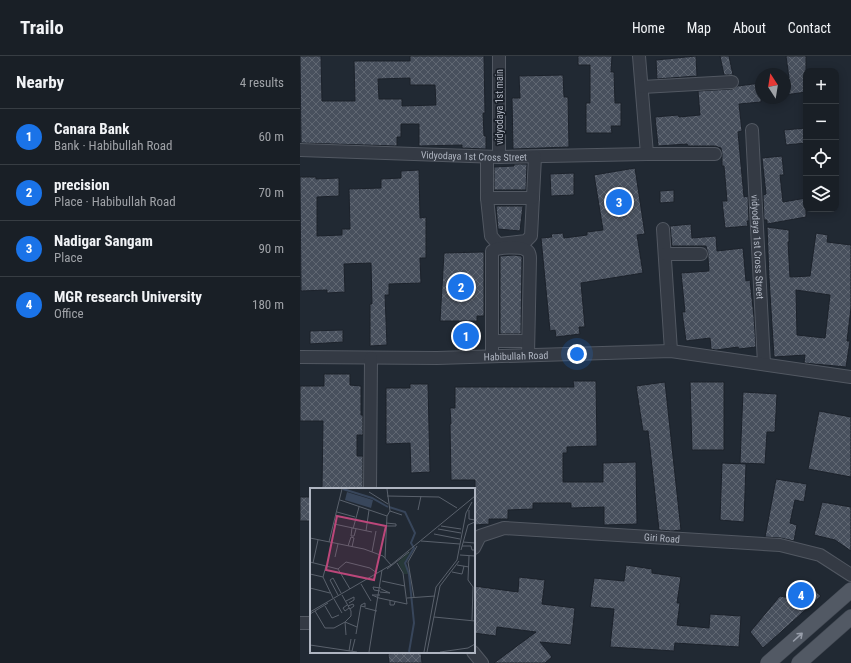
<!DOCTYPE html>
<meta charset="utf-8">
<style>
body{margin:0;font-family:"Roboto Condensed",sans-serif;background:#262c32;color:#f1f3f6}
.controls{position:absolute;right:12px;top:12px;display:grid;overflow:hidden;border-radius:8px;box-shadow:0 2px 10px #0003}
.controls button{width:36px;height:36px;display:grid;place-items:center;padding:0;border:0;border-bottom:1px solid #373d43;background:#191f26;color:#f1f3f6;font:20px sans-serif}
.compass{position:absolute;left:455px;top:12px;width:36px;height:36px;border-radius:50%;background:#191f26;box-shadow:0 2px 10px #0003;rotate:348deg}
.you{position:absolute;left:277px;top:298px;width:14px;height:14px;margin:-10px;border:3px solid #fff;border-radius:50%;background:#1a73e8;box-shadow:0 0 0 6px #1a73e833}
.badge{display:grid;place-items:center;width:26px;height:26px;border-radius:50%;background:#1a73e8;color:#fff;font-size:13px;font-weight:700}
.pin{position:absolute;translate:-50% -50%;border:2px solid #fff;box-shadow:0 1px 4px #0006}
.list{margin:0;padding:0;list-style:none}
h2{display:flex;justify-content:space-between;align-items:center;height:52px;margin:0;padding:0 16px;font-size:17px}
h2 small{font-size:13px;font-weight:400;color:#9fa2a7}
.list li{display:grid;grid-template-columns:26px 1fr auto;gap:12px;align-items:center;box-sizing:border-box;height:56px;padding:0 16px;border-top:1px solid #373d43}
.list b{display:block;font-size:15px;white-space:nowrap}
.list p{margin:0;font-size:13px;white-space:nowrap;color:#9fa2a7}
.list em{font-size:13px;font-style:normal;color:#9fa2a7}
.icon{flex:none;width:22px;height:22px;fill:none;stroke:currentColor;stroke-width:2;stroke-linecap:round;stroke-linejoin:round}
.map{position:relative;flex:none;width:551px;height:607px;overflow:hidden}
header{display:flex;align-items:center;gap:24px;box-sizing:border-box;height:56px;padding:0 20px;background:#191f26;border-bottom:1px solid #373d43}
header strong{font-size:19px}
nav{display:flex;gap:22px;margin-inline-start:auto;font-size:14px}
main{display:flex}
aside{flex:1;background:#191f26}
.map>svg:first-child{display:block}
</style>
<header>
<strong>Trailo</strong>
<nav><a>Home</a><a>Map</a><a>About</a><a>Contact</a></nav>
</header>
<main>
<aside>
<h2>Nearby<small>4 results</small></h2>
<ul class="list">
<li><span class="badge">1</span><div><b>Canara Bank</b><p>Bank · Habibullah Road</p></div><em>60 m</em></li>
<li><span class="badge">2</span><div><b>precision</b><p>Place · Habibullah Road</p></div><em>70 m</em></li>
<li><span class="badge">3</span><div><b>Nadigar Sangam</b><p>Place</p></div><em>90 m</em></li>
<li><span class="badge">4</span><div><b>MGR research University</b><p>Office</p></div><em>180 m</em></li>
</ul>
</aside>
<div class="map">
<svg width="551" height="607" viewBox="0 0 551 607">
<defs>
<pattern id="building-cross-hatch" width="8" height="8" patternUnits="userSpaceOnUse"><rect width="8" height="8" fill="#48505d"/><path d="M0 0l8 8M0 8l8-8" fill="none" stroke="#606772"/></pattern>
</defs>
<rect width="100%" height="100%" fill="#212933"/>
<!-- building -->
<g fill="url(#building-cross-hatch)" stroke="#1c222b" fill-rule="evenodd">
<path d="M 0,0 L 21,0 L 22,45 L 55,45 L 54,5 L 110,5 L 110,0 L 184,0 L 185,57 L 183,57 L 184,80 L 186,80 L 186,93 L 162,92 L 162,89 L 119,90 L 119,68 L 101,68 L 101,81 L 97,81 L 97,90 L 1,87 ZM 110,22 L 110,29 L 135,29 L 136,49 L 102,50 L 102,43 L 79,43 L 78,23 Z"/>
<path d="M 278,0 L 312,0 L 311,16 L 314,16 L 315,47 L 321,47 L 321,70 L 311,70 L 312,77 L 286,77 L 286,47 L 290,47 L 290,9 L 278,9 Z"/>
<path d="M 396,0 L 397,20 L 357,23 L 356,4 Z"/>
<path d="M 420,0 L 429,0 L 433,19 L 424,19 Z"/>
<path d="M 486,0 L 506,0 L 506,36 L 485,39 L 485,22 L 489,22 Z"/>
<path d="M 263,19 L 264,41 L 268,41 L 269,91 L 213,93 L 212,42 L 220,42 L 219,20 Z"/>
<path d="M 461,27 L 461,46 L 439,48 L 442,75 L 438,76 L 444,141 L 448,140 L 449,165 L 447,165 L 448,170 L 425,172 L 422,145 L 427,145 L 424,110 L 422,110 L 422,98 L 421,92 L 415,90 L 388,90 L 387,88 L 358,90 L 355,61 L 378,59 L 379,61 L 400,59 L 398,35 L 432,33 L 438,30 Z"/>
<path d="M 506,72 L 506,87 L 486,89 L 484,74 Z"/>
<path d="M 482,100 L 484,119 L 480,119 L 483,146 L 506,142 L 506,161 L 467,168 L 467,164 L 464,164 L 463,139 L 466,138 L 462,102 Z"/>
<path d="M 214,108 L 227,108 L 226,134 L 194,134 L 194,111 L 214,110 Z"/>
<path d="M 335,112 L 345,178 L 337,179 L 343,217 L 281,227 L 285,271 L 279,271 L 280,278 L 256,281 L 255,274 L 250,275 L 241,182 L 252,181 L 251,178 L 263,177 L 264,182 L 287,179 L 287,176 L 303,174 L 294,119 Z"/>
<path d="M 119,114 L 120,162 L 126,161 L 126,202 L 120,202 L 121,227 L 89,228 L 89,239 L 85,239 L 87,289 L 70,290 L 70,248 L 72,248 L 71,207 L 44,208 L 45,236 L 27,237 L 27,234 L 1,235 L 0,121 L 16,121 L 16,123 L 39,122 L 39,140 L 17,141 L 17,180 L 42,179 L 42,173 L 50,173 L 49,133 L 81,132 L 81,123 L 101,122 L 101,115 Z"/>
<path d="M 274,117 L 274,139 L 251,140 L 250,118 Z"/>
<path d="M 374,134 L 374,146 L 360,147 L 360,135 Z"/>
<path d="M 196,150 L 223,150 L 220,175 L 198,173 Z"/>
<path d="M 391,168 L 392,182 L 416,180 L 417,195 L 443,192 L 446,225 L 450,224 L 454,261 L 456,291 L 439,293 L 438,291 L 416,294 L 411,293 L 410,282 L 386,285 L 382,256 L 385,256 L 381,217 L 409,215 L 408,202 L 408,198 L 406,190 L 372,190 L 370,170 Z"/>
<path d="M 467,171 L 489,174 L 489,186 L 488,186 L 490,221 L 510,220 L 516,177 L 528,179 L 527,186 L 551,189 L 551,252 L 547,285 L 550,285 L 546,311 L 504,307 L 505,299 L 474,301 L 469,222 ZM 496,234 L 530,239 L 525,282 L 497,279 Z"/>
<path d="M 183,196 L 184,196 L 184,260 L 177,260 L 177,265 L 140,265 L 144,197 Z"/>
<path d="M 214,199 L 221,200 L 222,201 L 221,278 L 200,278 L 200,200 Z"/>
<path d="M 43,274 L 43,286 L 10,288 L 10,275 Z"/>
<path d="M 24,318 L 50,318 L 50,329 L 61,330 L 61,359 L 63,359 L 63,379 L 57,379 L 57,400 L 63,400 L 63,433 L 22,433 L 23,365 L 0,365 L 0,330 L 24,330 Z"/>
<path d="M 273,325 L 296,325 L 297,390 L 267,391 L 267,397 L 263,397 L 263,426 L 303,426 L 303,407 L 336,406 L 337,468 L 304,469 L 304,451 L 271,452 L 271,447 L 233,447 L 233,453 L 208,454 L 208,463 L 189,463 L 189,468 L 175,469 L 175,424 L 151,424 L 150,368 L 151,368 L 150,352 L 155,352 L 155,331 L 274,331 Z"/>
<path d="M 365,326 L 381,474 L 372,475 L 359,474 L 348,375 L 343,375 L 336,330 Z"/>
<path d="M 390,326 L 424,326 L 424,394 L 392,394 Z"/>
<path d="M 110,328 L 128,328 L 130,416 L 111,417 L 110,387 L 86,388 L 86,332 L 110,332 Z"/>
<path d="M 443,336 L 477,338 L 475,376 L 467,376 L 465,408 L 440,407 Z"/>
<path d="M 519,355 L 551,361 L 551,421 L 508,413 Z"/>
<path d="M 422,407 L 446,408 L 444,466 L 420,464 Z"/>
<path d="M 476,423 L 507,428 L 504,446 L 495,444 L 490,467 L 497,469 L 494,485 L 481,482 L 465,481 Z"/>
<rect x="0" y="441" width="11" height="24"/>
<path d="M 522,446 L 551,451 L 551,495 L 535,484 L 514,479 Z"/>
<path d="M 326,509 L 352,513 L 352,517 L 381,521 L 377,547 L 380,547 L 377,569 L 409,572 L 410,558 L 441,560 L 439,591 L 375,587 L 374,595 L 310,591 L 314,553 L 290,551 L 294,522 L 324,525 Z"/>
<path d="M 219,521 L 245,524 L 242,548 L 275,552 L 271,589 L 240,586 L 252,601 L 245,607 L 194,607 L 236,576 L 197,571 L 196,580 L 174,577 L 174,530 L 218,536 Z"/>
<path d="M 503,524 L 521,540 L 463,592 L 450,576 L 480,540 L 499,544 Z"/>
<path d="M 105,596 L 121,596 L 122,607 L 89,607 L 88,598 Z"/>
</g>
<g fill="none" stroke-linecap="round" stroke-linejoin="round">
<!-- minor casing -->
<g stroke="#525862" stroke-width="14">
<g id="minor">
<path d="M 199,0 L 199,101"/>
<path d="M 339,0 L 347,98"/>
<path d="M 342,31 L 432,26"/>
<path id="s1" d="M 452,74 L 464,308"/>
<path id="s2" d="M 0,94 L 199,101 L 347,98 L 415,98"/>
<path d="M 187,101 L 187,142 L 191,180 L 197,187 L 200,188 L 226,185 L 231,180 L 235,101"/>
<path d="M 187,142 L 233,142"/>
<path d="M 363,173 L 371,295"/>
<path d="M 365,198 L 401,198"/>
<path d="M 192,285 L 228,285"/>
<path d="M 192,300 L 192,195 C 196,191 221,190 226,194 C 229,195 230,199 230,202 L 228,299"/>
<path id="s3" d="M 0,301 L 137,302 L 371,295 L 551,321"/>
<path d="M 70,433 L 71,302"/>
<path id="s4" d="M 174,492 L 180,480 L 204,472 L 480,489 L 520,499 L 551,519"/>
<path d="M 0,567 L 11,567"/>
<path d="M 173,596 L 182,607"/>
</g>
</g>
<!-- major casing -->
<g stroke="#3e444e" stroke-width="16">
<g id="major">
<path d="M 468,607 L 551,534"/>
<path d="M 499,607 L 551,561"/>
</g>
</g>
<!-- minor -->
<use href="#minor" stroke="#343a44" stroke-width="12"/>
<!-- major -->
<use href="#major" stroke="#525964" stroke-width="15"/>
</g>
<!-- one-way arrows -->
<defs><path id="oneway-shaft" d="M-6 0H5M1.5-3L5.5 0L1.5 3" fill="none" stroke-width="1.6" stroke-linecap="round" stroke-linejoin="round"/></defs>
<use stroke="#989eaa" href="#oneway-shaft" transform="translate(498 581) rotate(-42)"/>
<g text-anchor="middle" stroke-width="3.5" stroke-linejoin="round" paint-order="stroke">
<!-- street labels -->
<g font-size="10" fill="#afb5c1" stroke="#1a2029">
<text transform="translate(199 51) rotate(-90)" y="4">vidyodaya 1st main</text>
<text dy="4" stroke="none"><textPath href="#s2" startOffset="174">Vidyodaya 1st Cross Street</textPath></text>
<text dy="4" stroke="none"><textPath href="#s1" startOffset="117">vidyodaya 1st Cross Street</textPath></text>
<text dy="4" stroke="none"><textPath href="#s3" startOffset="216">Habibullah Road</textPath></text>
<text dy="4" stroke="none"><textPath href="#s4" startOffset="197">Giri Road</textPath></text>
</g>
</g>
<!-- overview -->
<g transform="translate(10 432)">
<rect width="165" height="165" fill="#212933"/>
<path d="M 101,62 L 94,75 L 99,86 L 94,86 L 88,74 Z" fill="#273838"/>
<path d="M 37,4 L 63,12 L 61,20 L 35,12 Z" fill="#38465b"/>
<path fill="none" stroke="#38465b" stroke-width="2" d="M 33,1 L 62,10 L 78,19M 79,19 L 95,24 L 105,45 L 101,55 L 104,60 L 95,75 L 99,86 L 104,135 L 99,164"/>
<path fill="none" stroke="#5a616c" stroke-width="1" d="M 77,1 L 80,23M 59,4 L 78,16M 77,8 L 129,9 L 147,20M 30,12 L 77,28M 108,22 L 111,8M 159,22 L 159,31 L 165,32M 27,24 L 45,29M 76,35 L 86,36 L 86,38 L 76,38M 24,36 L 62,44M 131,38 L 151,41M 42,40 L 41,48 L 44,48 L 46,41M 43,41 L 49,19M 128,41 L 151,45M 56,43 L 59,22M 124,46 L 150,51M 0,50 L 54,61 L 73,68 L 81,77M 111,53 L 150,56M 19,54 L 32,1M 153,54 L 165,55M 38,58 L 41,49 L 44,50 L 42,59M 152,58 L 161,58 L 162,62 L 165,62M 151,62 L 158,37 L 165,34M 62,64 L 66,43M 150,67 L 165,68M 159,68 L 158,92 L 163,99 L 162,132M 25,69 L 28,56M 75,70 L 77,28 L 80,23 L 92,27M 0,74 L 28,81 L 40,101M 3,75 L 8,52M 147,77 L 159,79M 16,78 L 13,89 L 23,110M 28,81 L 36,74 L 60,80 L 67,85M 77,81 L 99,64M 142,84 L 152,86 L 154,78M 0,86 L 13,89M 72,93 L 95,98M 51,96 L 61,113M 0,100 L 20,105M 70,103 L 64,102 L 63,99 L 71,100M 70,104 L 80,105 L 71,101M 28,107 L 20,92 L 23,90 L 31,105M 104,109 L 98,74 L 107,58M 69,110 L 97,116 L 93,85 L 87,75M 69,110 L 62,107 L 70,107M 97,110 L 125,108M 24,111 L 32,125M 80,112 L 80,117 L 84,117 L 85,114M 36,113 L 44,109 L 44,112 L 39,115M 37,117 L 33,120 L 35,123 L 39,120M 15,118 L 22,130 L 29,127M 38,118 L 43,116 L 44,118 L 40,121M 55,120 L 67,123M 5,123 L 15,140 L 24,140 L 35,134 L 41,128 L 41,123 L 32,107M 0,124 L 81,77 L 165,8M 0,126 L 18,115M 124,129 L 165,133M 35,134 L 47,139M 35,134 L 36,147M 46,146 L 51,117 L 55,115 L 55,119 L 51,118M 0,157 L 47,164M 39,163 L 41,151M 42,163 L 45,151M 59,164 L 72,82M 114,164 L 126,99 L 147,72 L 156,25 L 162,14M 117,164 L 130,98 L 149,73M 130,164 L 158,160 L 165,156"/>
<path fill="#bc477a" fill-opacity="0.15" stroke="#bc477a" stroke-width="2" d="M 27,28 L 76,38 L 64,92 L 16,82 Z"/>
<rect width="165" height="165" fill="none" stroke="#afb5c1" stroke-width="2"/>
</g>
</svg>
<div class="controls">
<button>+</button>
<button>−</button>
<button><svg class="icon" aria-label="locate" viewBox="0 0 24 24"><circle cx="12" cy="12" r="6"/><path d="M12 2v4M12 18v4M2 12h4M18 12h4"/></svg></button>
<button><svg class="icon" aria-label="layers" viewBox="0 0 24 24"><path d="M12 4l9 5-9 5-9-5zM3 14l9 5 9-5"/></svg></button>
</div>
<svg class="compass" viewBox="-18 -18 36 36"><path d="M0-13l5 13h-10z" fill="#e53935"/><path d="M0 13l5-13h-10z" fill="#9fa2a7"/></svg>
<div class="you"></div>
<div class="pin badge" style="left:166px;top:280px">1</div>
<div class="pin badge" style="left:161px;top:231px">2</div>
<div class="pin badge" style="left:319px;top:146px">3</div>
<div class="pin badge" style="left:501px;top:539px">4</div>
</div>
</main>
